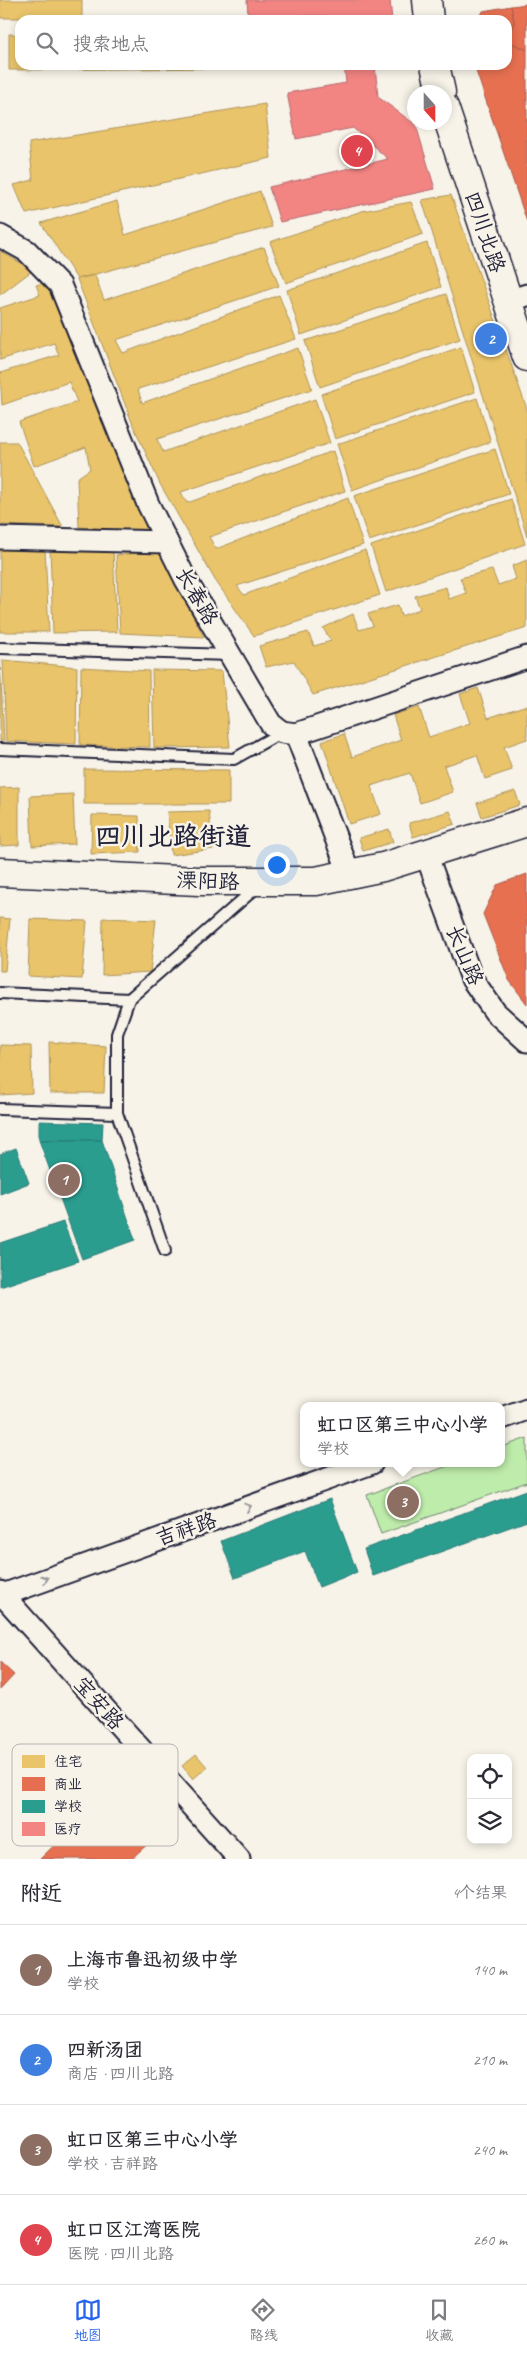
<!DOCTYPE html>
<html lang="zh">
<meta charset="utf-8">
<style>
body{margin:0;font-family:Caveat,"LXGW WenKai TC",sans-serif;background:#f2f2f3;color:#2b2b33}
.controls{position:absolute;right:15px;bottom:15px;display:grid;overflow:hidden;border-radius:10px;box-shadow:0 2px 8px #0003}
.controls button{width:45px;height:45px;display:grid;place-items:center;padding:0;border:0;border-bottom:1px solid #e1e1e2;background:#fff;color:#2b2b33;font:25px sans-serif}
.compass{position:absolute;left:407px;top:85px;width:45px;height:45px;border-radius:50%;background:#fff;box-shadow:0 2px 8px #0003;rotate:159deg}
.you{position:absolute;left:276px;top:864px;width:18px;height:18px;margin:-12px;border:4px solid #fff;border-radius:50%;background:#1a73e8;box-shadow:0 0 0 8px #1a73e833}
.badge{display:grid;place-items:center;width:32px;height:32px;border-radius:50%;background:#2563eb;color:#fff;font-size:16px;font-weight:700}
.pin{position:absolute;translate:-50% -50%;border:2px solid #fff;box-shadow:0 1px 5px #0006}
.popup{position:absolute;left:300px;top:1402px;width:205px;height:65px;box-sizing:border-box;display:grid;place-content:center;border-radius:10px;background:#fff;filter:drop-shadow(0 1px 4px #0005);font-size:16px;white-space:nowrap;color:#7c7c81}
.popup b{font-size:19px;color:#2b2b33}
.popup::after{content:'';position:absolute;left:50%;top:100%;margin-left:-10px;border:10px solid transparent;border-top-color:#fff}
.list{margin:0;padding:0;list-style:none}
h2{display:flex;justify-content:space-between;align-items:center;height:65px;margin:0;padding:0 20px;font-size:21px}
h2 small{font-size:16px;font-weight:400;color:#7c7c81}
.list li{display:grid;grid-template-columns:32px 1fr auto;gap:15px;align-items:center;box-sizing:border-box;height:90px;padding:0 20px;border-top:1px solid #e1e1e2}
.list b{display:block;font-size:19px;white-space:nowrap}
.list p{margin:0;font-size:16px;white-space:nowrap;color:#7c7c81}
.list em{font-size:16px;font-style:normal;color:#7c7c81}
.icon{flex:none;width:28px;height:28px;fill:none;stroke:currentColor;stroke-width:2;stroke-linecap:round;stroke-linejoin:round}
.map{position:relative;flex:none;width:527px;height:1859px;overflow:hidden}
.search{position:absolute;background:#fff;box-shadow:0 2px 8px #0003;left:15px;right:15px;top:15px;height:55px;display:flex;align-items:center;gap:12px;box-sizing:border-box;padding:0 18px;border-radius:15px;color:#7c7c81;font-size:19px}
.sheet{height:425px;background:#fff}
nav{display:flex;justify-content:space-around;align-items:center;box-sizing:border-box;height:70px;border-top:1px solid #e1e1e2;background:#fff;font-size:14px;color:#7c7c81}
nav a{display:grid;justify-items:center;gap:2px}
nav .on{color:#2563eb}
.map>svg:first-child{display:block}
</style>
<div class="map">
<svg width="527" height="1859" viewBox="0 0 527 1859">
<rect width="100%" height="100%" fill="#f7f3e8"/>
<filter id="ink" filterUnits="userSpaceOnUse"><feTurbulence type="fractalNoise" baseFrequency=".02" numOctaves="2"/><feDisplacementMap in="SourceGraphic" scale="10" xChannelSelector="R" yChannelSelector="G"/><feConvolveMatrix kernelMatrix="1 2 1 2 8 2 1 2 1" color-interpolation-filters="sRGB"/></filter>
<g filter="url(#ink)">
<!-- green -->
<path fill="#beecaa" stroke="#708772" d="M 527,1438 L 527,1482 L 381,1534 L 367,1495 L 456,1463 L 502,1463 L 502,1447 Z"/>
<!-- homes -->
<g fill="#e9c46a" stroke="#ad935c">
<rect x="0" y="0" width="82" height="18"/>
<path d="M 9,34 L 20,35 L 20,65 L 232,65 L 231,68 L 9,70 Z"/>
<path d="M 265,104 L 271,158 L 26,214 L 14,185 L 33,180 L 29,143 Z"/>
<path d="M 260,191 L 272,227 L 77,279 L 41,223 L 117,201 L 125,235 Z"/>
<path d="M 451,195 L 527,409 L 527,536 L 422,200 Z"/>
<path d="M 411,202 L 423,234 L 286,283 L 270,242 L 362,211 Z"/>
<path d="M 427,243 L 441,287 L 301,335 L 287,290 Z"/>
<path d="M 264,247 L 279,286 L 116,340 L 123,353 L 279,295 L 296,339 L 138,389 L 142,403 L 298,348 L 312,389 L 157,439 L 163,452 L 315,399 L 330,443 L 181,492 L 187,503 L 333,451 L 345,491 L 209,537 L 216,549 L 348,498 L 363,545 L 237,586 L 244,595 L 365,550 L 380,595 L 254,636 L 215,580 L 160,484 L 133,425 L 77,279 L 95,275 L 104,300 Z"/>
<path d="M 0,251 L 33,270 L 0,295 Z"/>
<path d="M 48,282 L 141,510 L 147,532 L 79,527 L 77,478 L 90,469 L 86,447 L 34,466 L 19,422 L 77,402 L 69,382 L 2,405 L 0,373 L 59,355 L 54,343 L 0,360 L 0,308 L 40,295 L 36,285 Z"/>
<path d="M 446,294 L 460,339 L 320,387 L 305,341 Z"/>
<path d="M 461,347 L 475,392 L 335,439 L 321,394 Z"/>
<path d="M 477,398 L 491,442 L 352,490 L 337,444 Z"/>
<path d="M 0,442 L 17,442 L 63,527 L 0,525 Z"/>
<path d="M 495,449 L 509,494 L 369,541 L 354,496 Z"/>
<path d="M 511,499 L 525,544 L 386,592 L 371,546 Z"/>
<path d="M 0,548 L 45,549 L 49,632 L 0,632 Z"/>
<path d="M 50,548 L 113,550 L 117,632 L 53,633 Z"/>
<path d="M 160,551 L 204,637 L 120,633 L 116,555 Z"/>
<path d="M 527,560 L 527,628 L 313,695 L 294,661 L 266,667 L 259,646 L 308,632 L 314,646 L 331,641 L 323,628 L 353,614 L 359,630 L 373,626 L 368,614 L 398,605 L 401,616 L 420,609 L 415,596 L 446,587 L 449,599 L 466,593 L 460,578 L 492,570 L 498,585 L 516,579 L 512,566 Z"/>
<path d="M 0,660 L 4,741 L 0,741 Z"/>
<path d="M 3,660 L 77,667 L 76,744 L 6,741 Z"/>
<path d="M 81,667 L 149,671 L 150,747 L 80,745 Z"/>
<path d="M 152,670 L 222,671 L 230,747 L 154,748 Z"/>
<path d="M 478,688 L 488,718 L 527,705 L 527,739 L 504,747 L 512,770 L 485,779 L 477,755 L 444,766 L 453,792 L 420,803 L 410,773 L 371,786 L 381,814 L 349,824 L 322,741 L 344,734 L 352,757 L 401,740 L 393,715 L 419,707 L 429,737 L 470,723 L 460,694 Z"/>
<path d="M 84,769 L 229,770 L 229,804 L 84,804 Z"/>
<path d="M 19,787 L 19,845 L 0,846 L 0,788 Z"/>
<path d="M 515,791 L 520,805 L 482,817 L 477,803 Z"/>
<path d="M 73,794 L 75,844 L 32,846 L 30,796 Z"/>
<path d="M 209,811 L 213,849 L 171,855 L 167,812 Z"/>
<path d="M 450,811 L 455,824 L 413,837 L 409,823 Z"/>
<path d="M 92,815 L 139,816 L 140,852 L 91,854 Z"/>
<path d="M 389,829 L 393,842 L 363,851 L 359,838 Z"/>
<path d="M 0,918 L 10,919 L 5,971 L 0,971 Z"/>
<path d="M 103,918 L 156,920 L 150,972 L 102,975 Z"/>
<path d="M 30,919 L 87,921 L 82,979 L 28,976 Z"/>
<path d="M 49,1042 L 106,1046 L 104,1093 L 50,1093 Z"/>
<path d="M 0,1045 L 31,1046 L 32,1093 L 0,1095 Z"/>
<path d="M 196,1754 L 207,1767 L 193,1779 L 182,1766 Z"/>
</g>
<!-- shops -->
<g fill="#e76f51" stroke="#ac584a">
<path d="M 527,4 L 527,50 L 507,41 L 514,22 L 511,6 Z"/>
<path d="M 511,6 L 514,22 L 507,37 L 507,20 L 479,20 L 483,11 Z"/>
<path d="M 507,41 L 527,50 L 527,222 L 474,65 L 507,65 Z"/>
<path d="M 527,874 L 527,1004 L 509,980 L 483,914 L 497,885 Z"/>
<path d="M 0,1662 L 14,1675 L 0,1690 Z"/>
<path d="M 125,1777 L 169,1825 L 131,1859 L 40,1859 Z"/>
</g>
<!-- schools -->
<g fill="#2a9d8f" stroke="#287876">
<path d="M 39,1121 L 103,1123 L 102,1140 L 39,1140 Z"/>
<path d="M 39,1140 L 102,1140 L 135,1240 L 82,1259 Z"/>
<path d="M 16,1148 L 29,1183 L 0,1194 L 0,1154 Z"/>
<path d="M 63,1222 L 78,1261 L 0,1287 L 0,1243 Z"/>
<path d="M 527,1490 L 527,1521 L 373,1576 L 364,1549 Z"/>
<path d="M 330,1499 L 357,1572 L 319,1587 L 305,1551 L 235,1578 L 221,1541 Z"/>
</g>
<!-- health -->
<g fill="#f28482" stroke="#b4676d">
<path d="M 247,0 L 390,0 L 392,20 L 324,20 L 326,16 L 248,15 Z"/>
<path d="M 344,65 L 375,65 L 378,97 L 416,125 L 435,189 L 280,222 L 269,187 L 388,159 L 353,128 L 296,139 L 287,93 L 346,83 Z"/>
</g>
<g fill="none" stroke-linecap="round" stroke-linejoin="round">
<!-- lane casing -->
<g stroke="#22223b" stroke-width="14">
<g id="lane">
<path d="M 0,648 L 230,655"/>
<path d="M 0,749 L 234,759 L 282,732"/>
<path d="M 0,993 L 129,999 L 257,887"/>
<path d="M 0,1109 L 117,1113 L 117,1034 L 129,999"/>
<path d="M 117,1113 L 165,1251"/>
</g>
</g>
<!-- street casing -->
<g stroke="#22223b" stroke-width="25">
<g id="street">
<path d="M 0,236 L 27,251 L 60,285 L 148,504 L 186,580 L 271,724 L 282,732 L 296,734 L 527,657"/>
<path d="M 508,301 L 527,295"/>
<path d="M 0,538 L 167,542"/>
<path d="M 296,734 L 350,875"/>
<path d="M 426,854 L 472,979 L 495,1012 L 527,1041"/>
<path d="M 502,1418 L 527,1409"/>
<path d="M 0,1592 L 239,1859"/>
<path d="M 0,1596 L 372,1463"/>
</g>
</g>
<!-- secondary casing -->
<g stroke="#22223b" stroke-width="31">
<g id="secondary">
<path d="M 427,0 L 429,20"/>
<path d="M 435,65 L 441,92"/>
<path d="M 444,107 L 527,357"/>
<path d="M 0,872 L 199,881 L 316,881 L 383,867 L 527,822"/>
</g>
</g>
<!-- lane -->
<use href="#lane" stroke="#f7f3e8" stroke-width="10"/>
<!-- street -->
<use href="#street" stroke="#f7f3e8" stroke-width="21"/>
<!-- secondary -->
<use href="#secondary" stroke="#f7f3e8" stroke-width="28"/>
</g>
<!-- one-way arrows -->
<defs><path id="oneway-chevron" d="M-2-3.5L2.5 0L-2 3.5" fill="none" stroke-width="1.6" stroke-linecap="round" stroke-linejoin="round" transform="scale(1.25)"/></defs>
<g stroke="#97959a">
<use href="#oneway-chevron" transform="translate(248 1507) rotate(-19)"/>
<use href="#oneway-chevron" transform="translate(45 1579) rotate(-19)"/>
</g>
</g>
<g text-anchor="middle" stroke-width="5" stroke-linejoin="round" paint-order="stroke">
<!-- street labels -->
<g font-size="21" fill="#22223b" stroke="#f7f3e8">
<text transform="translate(485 232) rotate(71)" y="7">四川北路</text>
<text transform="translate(197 596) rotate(60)" y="7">长春路</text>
<text transform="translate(208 881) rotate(2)" y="7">溧阳路</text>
<text transform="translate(465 955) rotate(67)" y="7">长山路</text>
<text transform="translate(186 1529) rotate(-19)" y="7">吉祥路</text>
<text transform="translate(99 1703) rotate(48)" y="7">宝安路</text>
</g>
<!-- district labels -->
<g font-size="26" font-weight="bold" fill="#22223b" stroke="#f7f3e8">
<text x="173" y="845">四川北路街道</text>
</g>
</g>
<!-- legend -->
<rect x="12" y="1744" width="166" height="102" rx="8" fill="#f7f3e8" stroke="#b7b4b4" stroke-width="1"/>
<rect x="22" y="1755" width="23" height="13" fill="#e9c46a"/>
<rect x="22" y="1777" width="23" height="14" fill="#e76f51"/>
<rect x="22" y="1800" width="23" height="13" fill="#2a9d8f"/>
<rect x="22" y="1822" width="23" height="14" fill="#f28482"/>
<g font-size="14" fill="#22223b">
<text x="54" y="1766">住宅</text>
<text x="54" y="1789">商业</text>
<text x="54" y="1811">学校</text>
<text x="54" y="1834">医疗</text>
</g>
</svg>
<div class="controls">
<button><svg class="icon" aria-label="locate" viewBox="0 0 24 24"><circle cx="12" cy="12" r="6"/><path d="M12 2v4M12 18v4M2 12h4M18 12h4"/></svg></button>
<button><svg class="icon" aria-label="layers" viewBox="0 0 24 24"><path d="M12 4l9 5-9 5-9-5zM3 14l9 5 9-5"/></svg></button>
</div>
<svg class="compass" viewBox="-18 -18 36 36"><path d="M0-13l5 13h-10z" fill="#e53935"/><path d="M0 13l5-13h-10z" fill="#7c7c81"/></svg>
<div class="you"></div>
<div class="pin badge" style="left:64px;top:1180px;background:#8d6e63">1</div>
<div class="pin badge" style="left:491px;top:339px;background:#3f7fe0">2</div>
<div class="pin badge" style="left:403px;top:1502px;background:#8d6e63">3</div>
<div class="popup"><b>虹口区第三中心小学</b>学校</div>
<div class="pin badge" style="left:357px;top:151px;background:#e0444e">4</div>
<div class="search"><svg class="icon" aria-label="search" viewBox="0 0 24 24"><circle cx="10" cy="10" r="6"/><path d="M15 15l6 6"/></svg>搜索地点</div>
</div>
<section class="sheet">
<h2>附近<small>4个结果</small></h2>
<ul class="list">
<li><span class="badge" style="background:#8d6e63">1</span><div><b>上海市鲁迅初级中学</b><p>学校</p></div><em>140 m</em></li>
<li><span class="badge" style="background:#3f7fe0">2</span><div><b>四新汤团</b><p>商店 · 四川北路</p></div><em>210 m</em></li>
<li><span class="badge" style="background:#8d6e63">3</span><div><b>虹口区第三中心小学</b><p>学校 · 吉祥路</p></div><em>240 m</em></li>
<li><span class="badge" style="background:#e0444e">4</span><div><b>虹口区江湾医院</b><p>医院 · 四川北路</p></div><em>260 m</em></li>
</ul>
</section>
<nav>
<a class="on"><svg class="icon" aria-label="map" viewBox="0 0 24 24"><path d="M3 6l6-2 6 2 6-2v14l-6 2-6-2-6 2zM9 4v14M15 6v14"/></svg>地图</a>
<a><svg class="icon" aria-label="directions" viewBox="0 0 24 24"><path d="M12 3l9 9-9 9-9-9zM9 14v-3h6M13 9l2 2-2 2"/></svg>路线</a>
<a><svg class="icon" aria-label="saved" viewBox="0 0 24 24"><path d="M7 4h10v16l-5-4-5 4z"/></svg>收藏</a>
</nav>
